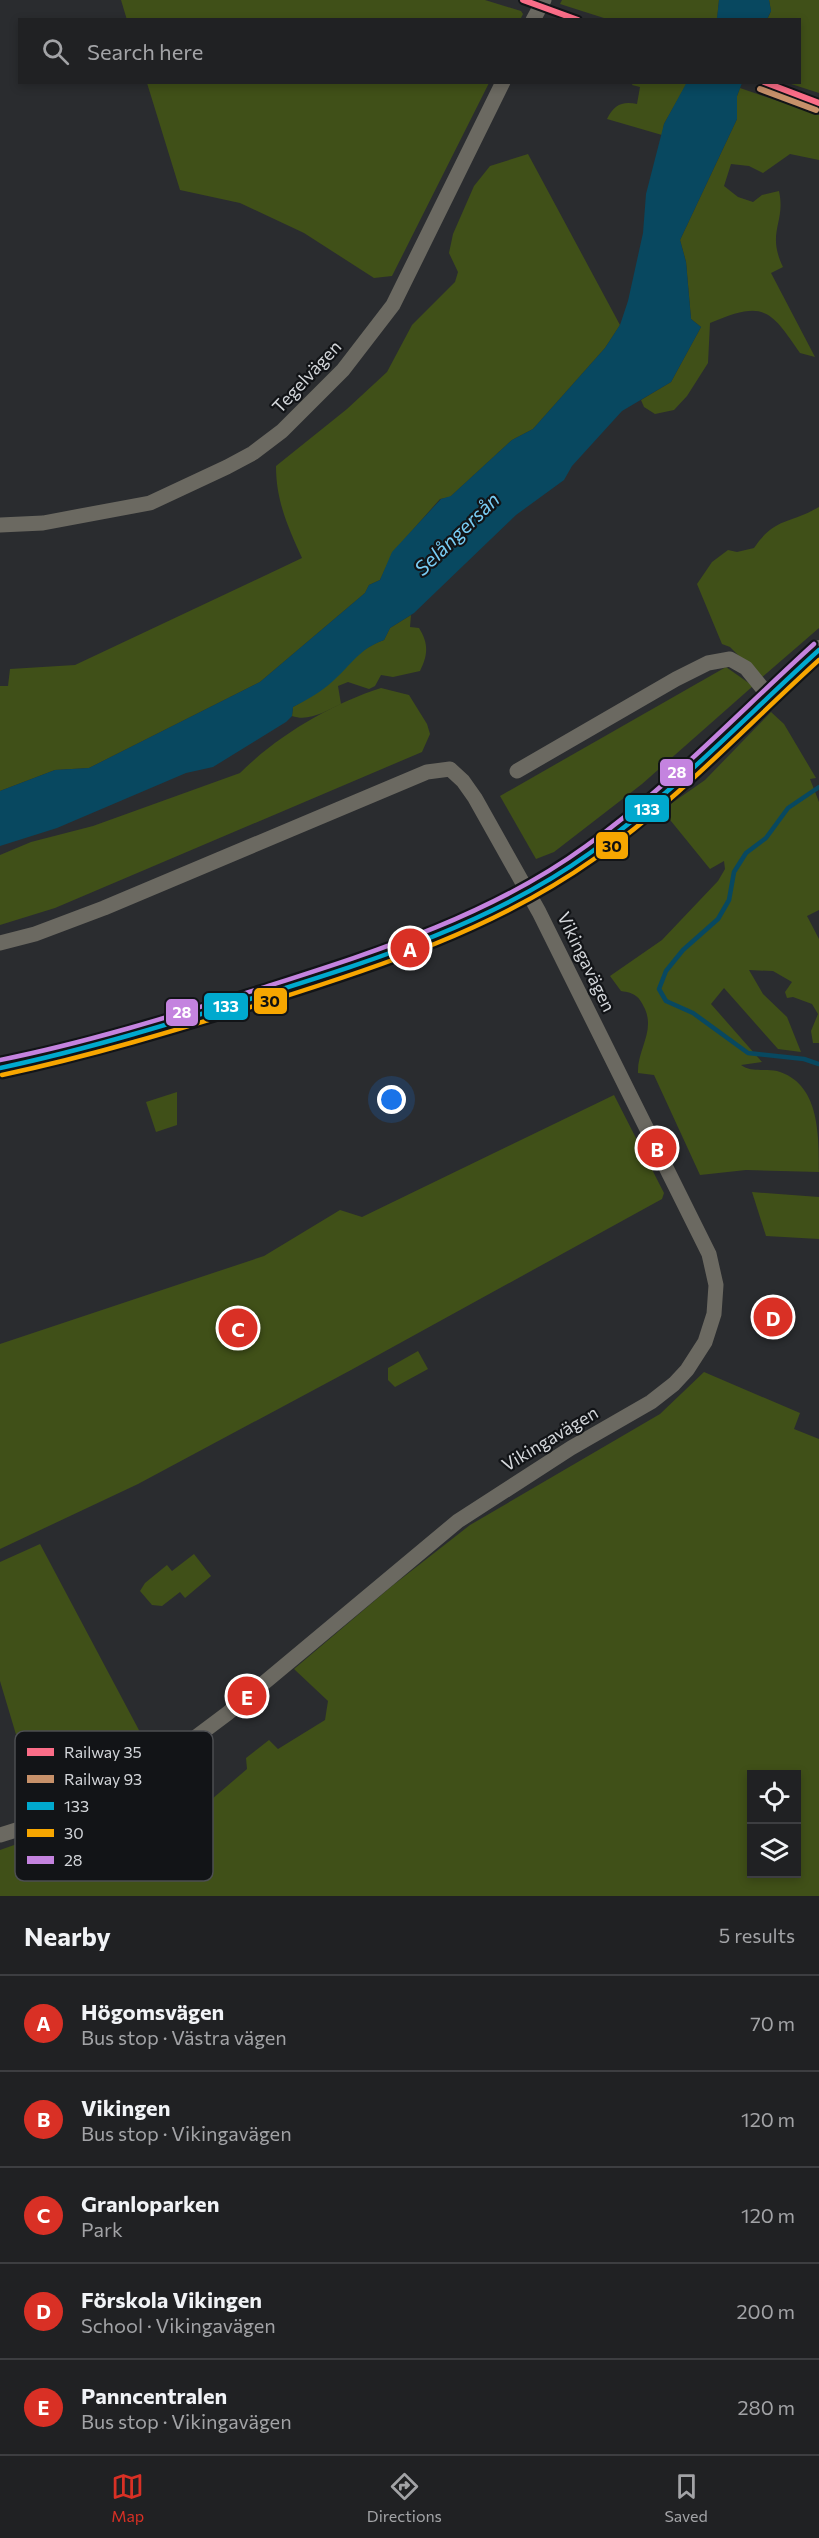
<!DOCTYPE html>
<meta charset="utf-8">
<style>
body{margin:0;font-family:Commissioner,sans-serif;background:#2d2e30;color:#f1f3f6}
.controls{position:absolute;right:18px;bottom:18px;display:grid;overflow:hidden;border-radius:0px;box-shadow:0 3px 9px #0003}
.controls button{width:54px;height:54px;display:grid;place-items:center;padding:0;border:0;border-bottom:2px solid #3d3e41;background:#202123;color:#f1f3f6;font:30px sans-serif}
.you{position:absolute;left:392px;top:1100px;width:21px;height:21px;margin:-15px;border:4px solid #fff;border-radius:50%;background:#1a73e8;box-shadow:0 0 0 9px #1a73e833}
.badge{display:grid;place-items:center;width:39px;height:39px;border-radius:50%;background:#d93025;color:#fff;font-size:20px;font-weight:700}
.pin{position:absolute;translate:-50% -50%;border:3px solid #fff;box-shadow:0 2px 6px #0006}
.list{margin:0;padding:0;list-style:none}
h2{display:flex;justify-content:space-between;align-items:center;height:78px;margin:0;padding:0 24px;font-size:26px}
h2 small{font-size:20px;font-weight:400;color:#a2a3a6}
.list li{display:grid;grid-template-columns:39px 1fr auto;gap:18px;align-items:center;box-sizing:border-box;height:96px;padding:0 24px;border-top:2px solid #3d3e41}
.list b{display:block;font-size:22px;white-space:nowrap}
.list p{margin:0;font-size:20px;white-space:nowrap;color:#a2a3a6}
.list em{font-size:20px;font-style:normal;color:#a2a3a6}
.icon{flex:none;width:33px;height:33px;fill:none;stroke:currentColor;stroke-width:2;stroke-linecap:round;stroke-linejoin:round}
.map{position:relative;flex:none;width:819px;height:1896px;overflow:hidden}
.search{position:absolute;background:#202123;box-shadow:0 3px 9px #0003;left:18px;right:18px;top:18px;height:66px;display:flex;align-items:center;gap:15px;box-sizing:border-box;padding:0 21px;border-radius:0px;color:#a2a3a6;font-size:22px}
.sheet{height:558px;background:#202123}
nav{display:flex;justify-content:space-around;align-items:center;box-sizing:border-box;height:84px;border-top:2px solid #3d3e41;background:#202123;font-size:16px;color:#a2a3a6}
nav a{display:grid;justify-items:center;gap:3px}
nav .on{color:#d93025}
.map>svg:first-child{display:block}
</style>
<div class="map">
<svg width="819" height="1896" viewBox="0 0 819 1896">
<rect width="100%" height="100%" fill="#2a2c2f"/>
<!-- green -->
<g fill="#405018" fill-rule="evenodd">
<path d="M 121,0 L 485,0 L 521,11 L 523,14 L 520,20 L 127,20 Z"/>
<path d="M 562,0 L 719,0 L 717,20 L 607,19 L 560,4 Z"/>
<path d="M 769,0 L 819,0 L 819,93 L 788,83 L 800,82 L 800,20 L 767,20 L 771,11 Z"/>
<path d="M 147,83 L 147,82 L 489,83 L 392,276 L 374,278 L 304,233 L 240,203 L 180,190 Z"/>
<path d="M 633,83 L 687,83 L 664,124 L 662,135 L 607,119 C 614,105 622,101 637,104 L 640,87 L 632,85 Z"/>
<path d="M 740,88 L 819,115 L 819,160 L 790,154 L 763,173 L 749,166 L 731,164 L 724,186 L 738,197 L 753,202 L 762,195 L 779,191 C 786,223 766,232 783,267 L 771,273 L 815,357 L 800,353 C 770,309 764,300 710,323 L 708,363 L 687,396 L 674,410 L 655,414 L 644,407 L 641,400 L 671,382 L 701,327 L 691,319 L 686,262 L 680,240 L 737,119 L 737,96 Z"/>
<path d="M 528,154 L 620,325 L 605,348 L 533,429 L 512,440 L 450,497 L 440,499 L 393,552 L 380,580 L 369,585 L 365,593 L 260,682 L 89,768 L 55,770 L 0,791 L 0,686 L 8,686 L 10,669 L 75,665 L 302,558 C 288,527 276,501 276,466 L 347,409 L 387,372 L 412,325 L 455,282 L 458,272 L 449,253 L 453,234 L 474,186 L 490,166 Z"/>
<path d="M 819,507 L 819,628 L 761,678 L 730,647 L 722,644 L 697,584 L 712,562 L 728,550 L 737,552 L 754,548 C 775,517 790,524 819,507 Z"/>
<path d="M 411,615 L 410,627 L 419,628 C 429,644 428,655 420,671 L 393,677 L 381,675 L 375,686 L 369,689 L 348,682 L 338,686 L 341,704 C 326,711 309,722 292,716 L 293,707 C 327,690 348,652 384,640 L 390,628 Z"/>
<path d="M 726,667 L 753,686 L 642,784 L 554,852 L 536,859 L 500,796 Z"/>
<path d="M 381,688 L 409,695 L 427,724 L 430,734 L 422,752 L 55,908 L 0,925 L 0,855 L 31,842 L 93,826 L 240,773 C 277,736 331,704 381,688 Z"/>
<path d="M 771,712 L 784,724 L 816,778 L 810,779 L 819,802 L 819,910 L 807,916 L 819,939 L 819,1043 L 813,1043 L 811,1031 L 818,1014 L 812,1004 L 793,997 L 787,998 L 785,992 L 792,982 L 773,971 L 749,970 L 763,994 L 787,1017 L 801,1052 L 778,1049 L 724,988 L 711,1004 L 762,1062 L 741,1065 C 752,1073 764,1068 777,1071 C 819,1083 819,1132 819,1172 L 746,1170 L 700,1175 L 654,1075 L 638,1073 C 637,1050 655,1032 645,1009 C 639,996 635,993 621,991 L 610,976 L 662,940 L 718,881 L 725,869 L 724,861 L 710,869 L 662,810 L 705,780 Z"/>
<path d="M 177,1092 L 177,1125 L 156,1132 L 146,1102 Z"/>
<path d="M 614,1095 L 664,1193 L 662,1199 L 351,1370 L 138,1484 L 0,1549 L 0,1344 L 264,1256 L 340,1210 L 362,1217 Z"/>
<path d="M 752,1192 L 819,1197 L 819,1239 L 766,1236 Z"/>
<path d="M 418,1351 L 428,1369 L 395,1387 L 388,1380 L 388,1368 Z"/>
<path d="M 704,1372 L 800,1413 L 794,1429 L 819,1439 L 819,1896 L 0,1896 L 0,1850 L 82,1821 L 158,1778 L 161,1791 L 168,1803 L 163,1810 L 167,1820 L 184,1823 L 247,1769 L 246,1758 L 269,1740 L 278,1749 L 325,1720 L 328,1701 L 294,1669 L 392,1586 L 470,1525 L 660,1414 ZM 752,1774 L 796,1774 L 796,1874 L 752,1874 Z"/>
<path d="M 40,1544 L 149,1749 L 98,1779 L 38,1808 L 0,1681 L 0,1562 Z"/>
<path d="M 194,1554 L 211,1576 L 185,1598 L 180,1592 L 162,1606 L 152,1605 L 140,1591 L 145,1583 L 167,1565 L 172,1571 Z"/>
</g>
<!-- water -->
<g fill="#084860">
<path d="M 719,0 L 769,0 L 771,11 L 767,19 L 717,19 Z"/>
<path d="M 687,82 L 742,83 L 737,96 L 737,119 L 680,240 L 686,262 L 691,319 L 701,327 L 671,382 L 622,411 L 572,466 L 564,480 L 516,515 L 414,613 L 390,628 L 384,640 C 359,649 352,664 333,681 C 321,692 307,700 293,707 L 292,716 L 286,722 L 213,767 L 186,773 L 57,828 L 0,846 L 0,791 L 55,770 L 89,768 L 260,682 L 365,593 L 369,585 L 380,580 L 392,552 L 441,499 L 451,496 L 512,440 L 533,429 L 605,348 L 620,325 L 628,301 L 643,233 L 646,194 L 664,124 Z"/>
</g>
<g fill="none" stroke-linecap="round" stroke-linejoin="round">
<!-- stream -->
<path stroke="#084860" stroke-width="4.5" d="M 819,787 L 788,808 L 766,838 L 746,853 L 734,872 L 729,900 L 718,919 L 683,950 L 666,971 L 659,989 L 666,1001 L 693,1013 L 748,1053 L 804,1059 L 819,1064"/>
<!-- minor -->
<g stroke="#6b6961" stroke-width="15">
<path d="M 533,20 L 544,0"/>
<path d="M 0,525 L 43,523 L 150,503 L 227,467 L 253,453 L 282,431 L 343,370 L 393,305 L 503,82"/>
<path d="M 517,771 L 676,679 L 708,663 L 730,659 L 746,668 L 768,695"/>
<path d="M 0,943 L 35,934 L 104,908 L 427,772 L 450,769 L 463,781 L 475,798 L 539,912 L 709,1254 L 716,1285 L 714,1314 L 705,1342 L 687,1370 L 674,1384 L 651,1402 L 571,1448 L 458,1521 L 228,1713 L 164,1761 L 98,1798 L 48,1820 L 0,1835"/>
</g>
<!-- tertiary -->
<path stroke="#6b6961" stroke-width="20" d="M 0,1068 C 86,1051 171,1024 254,998 C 372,961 488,926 590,853 C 671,794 744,717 819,650"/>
<!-- bus-1 casing -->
<g stroke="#121417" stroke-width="9">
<path id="bus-1" d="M 0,1068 C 89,1049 176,1022 263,995 C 377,959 492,923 590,853 C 673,794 744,718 819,650"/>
</g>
<!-- bus-2 casing -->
<g stroke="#121417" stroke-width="9">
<path id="bus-2" d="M 2,1075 C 91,1056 177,1030 264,1003 C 379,967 495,929 594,859 C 676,802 745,727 819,660"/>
</g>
<!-- bus-3 casing -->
<g stroke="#121417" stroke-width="9">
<path id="bus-3" d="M 0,1060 C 89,1042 175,1015 262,988 C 374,952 490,916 586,846 C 669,787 739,712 814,644"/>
</g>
<!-- bus-1 -->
<use href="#bus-1" stroke="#00a9ce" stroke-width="4.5"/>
<!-- bus-2 -->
<use href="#bus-2" stroke="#f7a600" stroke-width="4.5"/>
<!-- bus-3 -->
<use href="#bus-3" stroke="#c483df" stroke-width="4.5"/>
<!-- rail-1 casing -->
<g stroke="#121417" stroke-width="10">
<g id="rail-1">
<path d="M 523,0 L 578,20"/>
<path d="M 764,82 L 819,103"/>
</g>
</g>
<!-- rail-2 casing -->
<g stroke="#121417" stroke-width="10">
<path id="rail-2" d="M 760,89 L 816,110"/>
</g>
<!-- rail-1 -->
<use href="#rail-1" stroke="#fb6d88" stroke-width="6"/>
<!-- rail-2 -->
<use href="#rail-2" stroke="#c7916a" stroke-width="6"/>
</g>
<g text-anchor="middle" stroke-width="4.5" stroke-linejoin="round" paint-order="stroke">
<!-- street labels -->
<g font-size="18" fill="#d3d6da" stroke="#121417">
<text transform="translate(307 377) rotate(-47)" y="6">Tegelvägen</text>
<text transform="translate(586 962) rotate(64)" y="6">Vikingavägen</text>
<text transform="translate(550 1439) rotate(-31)" y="6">Vikingavägen</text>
</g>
<!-- water labels -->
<g font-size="20" font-style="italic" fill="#79cdf5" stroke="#121417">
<text transform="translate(457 534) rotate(-44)" y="7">Selångersån</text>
</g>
</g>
<!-- legend -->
<rect x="15" y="1731" width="198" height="150" rx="9" fill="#121417" stroke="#4c4e52" stroke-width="1.5"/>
<rect x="27" y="1748" width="27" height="8" fill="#fb6d88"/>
<rect x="27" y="1775" width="27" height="8" fill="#c7916a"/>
<rect x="27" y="1802" width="27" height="8" fill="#00a9ce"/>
<rect x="27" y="1829" width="27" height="8" fill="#f7a600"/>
<rect x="27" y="1856" width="27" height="8" fill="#c483df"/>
<g font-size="16" fill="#d3d6da">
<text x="64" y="1758">Railway 35</text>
<text x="64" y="1785">Railway 93</text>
<text x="64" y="1812">133</text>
<text x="64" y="1839">30</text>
<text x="64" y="1866">28</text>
</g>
<g stroke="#121417" stroke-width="2">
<rect x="659" y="758" width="35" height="29" rx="6" fill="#c483df"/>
<rect x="624" y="794" width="46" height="29" rx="6" fill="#00a9ce"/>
<rect x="595" y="831" width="34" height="29" rx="6" fill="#f7a600"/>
<rect x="253" y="987" width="35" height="28" rx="6" fill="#f7a600"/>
<rect x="203" y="992" width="46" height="29" rx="6" fill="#00a9ce"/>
<rect x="165" y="998" width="34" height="29" rx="6" fill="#c483df"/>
</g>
<g font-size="16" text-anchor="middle" font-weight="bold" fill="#fff">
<text x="677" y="778">28</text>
<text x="647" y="815">133</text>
<text x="226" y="1012">133</text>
<text x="182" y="1018">28</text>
</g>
<g font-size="16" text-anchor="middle" font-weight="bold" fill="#111">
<text x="612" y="852">30</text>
<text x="270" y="1007">30</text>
</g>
</svg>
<div class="controls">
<button><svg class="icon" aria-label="locate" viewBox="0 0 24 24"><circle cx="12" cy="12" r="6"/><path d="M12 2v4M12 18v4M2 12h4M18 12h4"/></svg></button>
<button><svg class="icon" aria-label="layers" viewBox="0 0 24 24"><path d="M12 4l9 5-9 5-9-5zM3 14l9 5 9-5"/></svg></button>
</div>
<div class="you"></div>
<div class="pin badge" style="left:410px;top:948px">A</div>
<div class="pin badge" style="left:657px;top:1148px">B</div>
<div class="pin badge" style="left:238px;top:1328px">C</div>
<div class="pin badge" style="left:773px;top:1317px">D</div>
<div class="pin badge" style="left:247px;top:1696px">E</div>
<div class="search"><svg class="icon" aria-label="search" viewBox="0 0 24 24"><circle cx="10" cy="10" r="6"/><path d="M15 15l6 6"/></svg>Search here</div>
</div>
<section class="sheet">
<h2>Nearby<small>5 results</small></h2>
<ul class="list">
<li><span class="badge">A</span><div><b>Högomsvägen</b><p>Bus stop · Västra vägen</p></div><em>70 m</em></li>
<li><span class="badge">B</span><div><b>Vikingen</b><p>Bus stop · Vikingavägen</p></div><em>120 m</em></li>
<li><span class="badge">C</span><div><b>Granloparken</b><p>Park</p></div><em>120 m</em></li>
<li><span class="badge">D</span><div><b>Förskola Vikingen</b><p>School · Vikingavägen</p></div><em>200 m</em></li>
<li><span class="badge">E</span><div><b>Panncentralen</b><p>Bus stop · Vikingavägen</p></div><em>280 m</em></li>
</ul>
</section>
<nav>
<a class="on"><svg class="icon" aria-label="map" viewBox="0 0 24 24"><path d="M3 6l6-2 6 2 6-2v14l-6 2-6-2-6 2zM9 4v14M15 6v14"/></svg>Map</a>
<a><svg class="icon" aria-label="directions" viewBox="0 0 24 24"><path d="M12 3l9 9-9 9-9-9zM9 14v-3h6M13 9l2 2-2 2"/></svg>Directions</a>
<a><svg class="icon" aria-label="saved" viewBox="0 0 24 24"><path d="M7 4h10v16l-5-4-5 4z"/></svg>Saved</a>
</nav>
